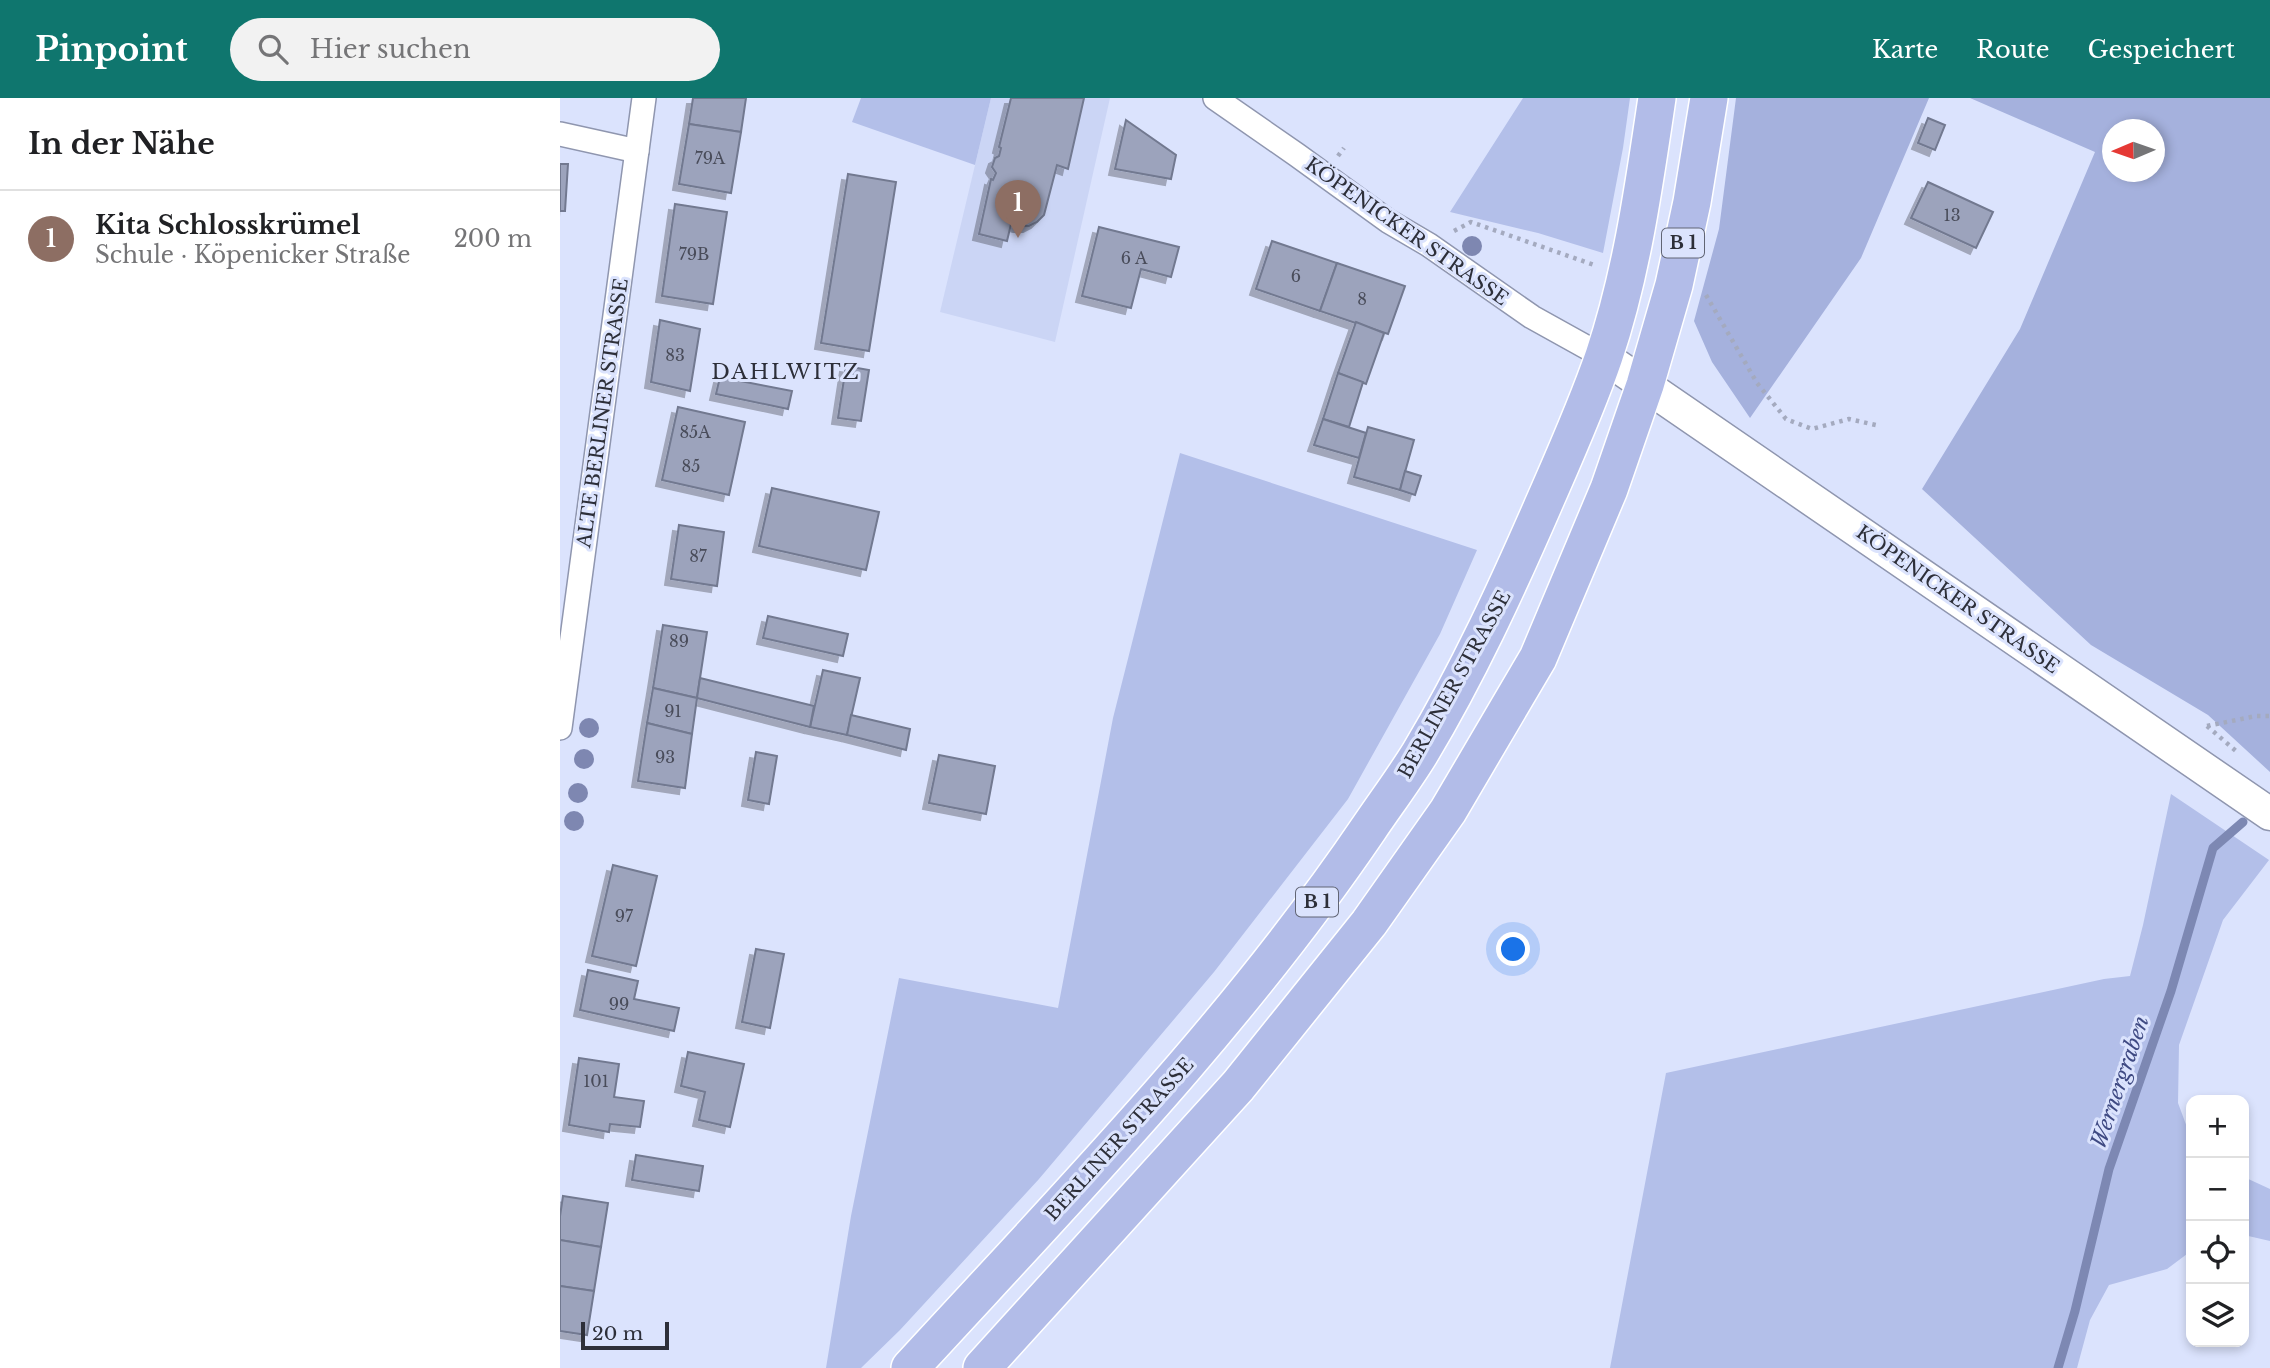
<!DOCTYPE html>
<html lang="de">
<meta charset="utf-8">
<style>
body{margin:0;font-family:"Libre Baskerville",serif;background:#f2f2f2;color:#202124}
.controls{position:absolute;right:21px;bottom:21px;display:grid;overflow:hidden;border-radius:14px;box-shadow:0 4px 10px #0003}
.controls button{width:63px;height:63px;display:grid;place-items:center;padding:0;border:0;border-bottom:2px solid #e0e0e0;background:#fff;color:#202124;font:35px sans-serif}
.compass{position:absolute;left:1542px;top:21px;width:63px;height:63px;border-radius:50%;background:#fff;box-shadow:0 4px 10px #0003;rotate:268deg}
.scale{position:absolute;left:21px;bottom:18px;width:88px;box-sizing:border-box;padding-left:7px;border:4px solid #2d2f39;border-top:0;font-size:19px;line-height:24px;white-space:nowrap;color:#2d2f39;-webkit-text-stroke:5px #dbe3fd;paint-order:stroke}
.you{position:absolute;left:954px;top:852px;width:24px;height:24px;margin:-18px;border:5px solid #fff;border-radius:50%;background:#1a73e8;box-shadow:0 0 0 10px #1a73e833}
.badge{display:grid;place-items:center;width:46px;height:46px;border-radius:50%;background:#0f766e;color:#fff;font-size:23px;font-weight:700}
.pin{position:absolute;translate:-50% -58px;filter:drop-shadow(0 2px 4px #0008)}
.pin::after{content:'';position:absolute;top:37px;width:24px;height:21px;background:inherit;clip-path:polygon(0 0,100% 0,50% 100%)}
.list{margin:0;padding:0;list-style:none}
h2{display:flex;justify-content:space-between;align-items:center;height:91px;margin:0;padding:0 28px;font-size:30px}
h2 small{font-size:23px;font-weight:400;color:#757577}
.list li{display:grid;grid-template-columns:46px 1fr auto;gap:21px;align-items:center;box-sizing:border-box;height:98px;padding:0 28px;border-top:2px solid #e0e0e0}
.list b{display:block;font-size:26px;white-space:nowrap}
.list p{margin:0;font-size:23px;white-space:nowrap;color:#757577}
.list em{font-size:23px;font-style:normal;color:#757577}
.icon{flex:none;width:38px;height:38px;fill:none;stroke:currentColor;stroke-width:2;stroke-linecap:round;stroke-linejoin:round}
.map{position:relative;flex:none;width:1710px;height:1270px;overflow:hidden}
header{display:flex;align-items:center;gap:42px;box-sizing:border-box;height:98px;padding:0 35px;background:#0f766e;color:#fff}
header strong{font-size:33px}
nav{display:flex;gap:38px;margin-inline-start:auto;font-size:24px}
.search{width:490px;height:63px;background:#f2f2f2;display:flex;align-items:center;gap:18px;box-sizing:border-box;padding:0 24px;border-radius:38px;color:#757577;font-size:26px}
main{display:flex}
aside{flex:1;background:#fff}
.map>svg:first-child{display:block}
</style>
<header>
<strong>Pinpoint</strong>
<div class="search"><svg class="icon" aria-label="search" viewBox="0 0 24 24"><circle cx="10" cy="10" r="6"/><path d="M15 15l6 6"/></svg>Hier suchen</div>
<nav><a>Karte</a><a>Route</a><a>Gespeichert</a></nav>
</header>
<main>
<aside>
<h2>In der Nähe<small></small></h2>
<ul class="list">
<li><span class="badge" style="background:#8d6e63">1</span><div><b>Kita Schlosskrümel</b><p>Schule · Köpenicker Straße</p></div><em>200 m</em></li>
</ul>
</aside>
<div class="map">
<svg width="1710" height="1270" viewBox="0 0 1710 1270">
<defs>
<filter id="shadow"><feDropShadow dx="-6" dy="6" stdDeviation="0" flood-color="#0004"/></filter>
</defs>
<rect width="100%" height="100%" fill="#dbe3fd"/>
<!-- built -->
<path fill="#cbd5f5" d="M 431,0 L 550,0 L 495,244 L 380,214 Z"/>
<!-- green -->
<g fill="#b3bfe9">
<path d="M 301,0 L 431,0 L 415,67 L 292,24 Z"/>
<path d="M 963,0 L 1070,0 L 1063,50 L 1043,155 L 978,135 L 890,114 Z"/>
<path d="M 620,355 L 917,452 L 880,536 L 788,701 L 654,874 L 479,1081 L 340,1232 L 301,1270 L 266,1270 L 291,1118 L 339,880 L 498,910 L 553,620 Z"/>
<path d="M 1611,696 L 1709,762 L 1663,822 L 1619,947 L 1618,1005 L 1631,1040 L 1631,1153 L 1607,1171 L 1549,1187 L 1530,1222 L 1517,1270 L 1050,1270 L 1106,975 L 1544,881 L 1570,878 L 1583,827 Z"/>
<path d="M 1684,1079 L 1710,1091 L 1710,1143 L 1684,1137 Z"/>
</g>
<!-- forest -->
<g fill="#a5b1dd" fill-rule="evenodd">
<path d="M 1176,0 L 1369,0 L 1301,160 L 1190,320 L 1152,264 L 1134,223 L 1159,131 Z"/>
<path d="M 1410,0 L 1710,0 L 1710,674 L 1648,617 L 1531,547 L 1362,391 L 1460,231 L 1535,54 ZM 1552,32 L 1594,32 L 1594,74 L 1552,74 Z"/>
</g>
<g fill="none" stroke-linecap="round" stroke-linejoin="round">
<!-- stream -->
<path stroke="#7d88b3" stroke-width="9" d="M 1498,1270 L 1515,1213 L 1549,1071 L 1611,893 L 1653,750 L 1683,724"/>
</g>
<!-- building -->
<g fill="#9ca3bc" stroke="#727990" stroke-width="2" filter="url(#shadow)">
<path d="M 133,0 L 186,0 L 181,34 L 129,26 Z"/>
<path d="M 451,0 L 524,0 L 508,71 L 497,67 L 484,117 L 477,124 L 469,128 L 459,128 L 451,126 L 447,143 L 419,136 L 431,81 L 433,82 L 436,75 L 432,69 L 435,60 L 439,58 L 441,50 L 439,49 Z"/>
<path d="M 1368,20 L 1385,27 L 1375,52 L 1358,45 Z"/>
<path d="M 566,22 L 616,57 L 611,81 L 555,71 Z"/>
<path d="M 129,26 L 181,34 L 171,95 L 119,86 Z"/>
<path d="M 0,66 L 8,66 L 5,113 L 0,113 Z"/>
<path d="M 288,76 L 336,84 L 309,253 L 261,245 Z"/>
<path d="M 1368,84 L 1433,114 L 1416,150 L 1351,120 Z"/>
<path d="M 115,106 L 167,114 L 153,206 L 102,198 Z"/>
<path d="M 539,129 L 619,149 L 611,179 L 581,171 L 571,210 L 522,198 Z"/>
<path d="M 712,143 L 777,165 L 760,213 L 696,191 Z"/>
<path d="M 777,165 L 845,188 L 828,236 L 760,213 Z"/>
<path d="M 100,222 L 140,231 L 130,293 L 91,284 Z"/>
<path d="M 796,224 L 824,235 L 806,286 L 778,275 Z"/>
<path d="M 286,268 L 309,272 L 301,323 L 278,320 Z"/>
<path d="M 778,275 L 803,284 L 789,329 L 763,321 Z"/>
<path d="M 160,279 L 232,293 L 228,311 L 156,296 Z"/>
<path d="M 118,309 L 185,324 L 169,397 L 102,382 Z"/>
<path d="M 763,321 L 806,335 L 799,360 L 754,347 Z"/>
<path d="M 808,329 L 854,342 L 840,392 L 794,379 Z"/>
<path d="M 845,373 L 861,378 L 855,397 L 840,392 Z"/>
<path d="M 212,390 L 319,414 L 306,472 L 199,448 Z"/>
<path d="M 119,427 L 164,434 L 157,488 L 111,481 Z"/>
<path d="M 208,518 L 288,536 L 283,558 L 203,540 Z"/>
<path d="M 103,527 L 147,534 L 137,600 L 93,590 Z"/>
<path d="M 263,572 L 300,580 L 287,637 L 250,629 Z"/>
<path d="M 140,580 L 254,608 L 250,629 L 137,600 Z"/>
<path d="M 93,590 L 137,600 L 132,636 L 87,625 Z"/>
<path d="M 291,617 L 350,631 L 346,652 L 287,637 Z"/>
<path d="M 87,625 L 132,636 L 125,690 L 78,683 Z"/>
<path d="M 196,654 L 217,658 L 209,706 L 188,702 Z"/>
<path d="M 379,657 L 435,668 L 426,716 L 369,705 Z"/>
<path d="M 53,767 L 97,778 L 76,868 L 32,858 Z"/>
<path d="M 196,851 L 224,856 L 210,930 L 182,924 Z"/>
<path d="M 28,872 L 78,883 L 74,901 L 119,910 L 114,933 L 20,912 Z"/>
<path d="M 128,954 L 184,966 L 170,1029 L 139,1022 L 145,994 L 121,988 Z"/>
<path d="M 19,960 L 59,966 L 54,999 L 84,1003 L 80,1029 L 50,1026 L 49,1034 L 9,1027 Z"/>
<path d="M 76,1057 L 143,1068 L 139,1093 L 72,1082 Z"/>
<path d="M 3,1098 L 48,1105 L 41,1149 L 0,1142 L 0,1118 Z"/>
<path d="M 0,1142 L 41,1149 L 34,1193 L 0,1188 Z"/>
<path d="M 0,1188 L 34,1193 L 27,1237 L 0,1233 Z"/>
</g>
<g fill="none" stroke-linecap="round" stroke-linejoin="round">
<!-- street casing -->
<g stroke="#8f96af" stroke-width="26">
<g id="street">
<path d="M 655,0 L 737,57 L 828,123 L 869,147 L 972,219 L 1044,259"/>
<path d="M 0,36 L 77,53"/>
<path d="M 0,630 L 84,0"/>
</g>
</g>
<!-- secondary casing -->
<g stroke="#8f96af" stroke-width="35">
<path id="secondary" d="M 1044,259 L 1710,716"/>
</g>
<!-- primary casing -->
<g stroke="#fff" stroke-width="40">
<g id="primary">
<path d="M 350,1270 C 510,1096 676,926 809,730 C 826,705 844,681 860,655 C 908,575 947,490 984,405 C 1005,357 1027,308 1044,258 C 1072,175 1084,87 1097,0"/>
<path d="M 422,1270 L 678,988 L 809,825 L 888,713 L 978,560 L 1049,391 L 1085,287 L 1114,187 L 1132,104 L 1149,0"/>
</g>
</g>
<!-- path -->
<g stroke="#a4aabf" stroke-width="4.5" stroke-dasharray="3.5 5" stroke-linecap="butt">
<path d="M 778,58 L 784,50"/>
<path d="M 894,133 L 911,124 L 1037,168"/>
<path d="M 1146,197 L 1197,285 L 1226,321 L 1252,331 L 1289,321 L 1316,327"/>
<path d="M 1647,628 L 1676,653"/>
<path d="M 1647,628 L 1696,618 L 1710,618"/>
</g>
<!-- street -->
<use href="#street" stroke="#fff" stroke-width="23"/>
<!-- secondary -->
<use href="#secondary" stroke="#fff" stroke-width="32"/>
<!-- primary -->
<use href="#primary" stroke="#b2bce8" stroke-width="37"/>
</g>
<!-- trees -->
<g fill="#7e87b1">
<circle cx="912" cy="148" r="10"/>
<circle cx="29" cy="630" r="10"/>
<circle cx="24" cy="661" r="10"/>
<circle cx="18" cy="695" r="10"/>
<circle cx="14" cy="723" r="10"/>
</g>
<g text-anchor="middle" stroke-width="6" stroke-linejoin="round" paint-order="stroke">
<!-- number labels -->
<g font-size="16" fill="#494c5a">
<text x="150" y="66">79A</text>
<text x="1392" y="123">13</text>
<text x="134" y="162">79B</text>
<text x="574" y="166">6 A</text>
<text x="736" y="184">6</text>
<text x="802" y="207">8</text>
<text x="115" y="263">83</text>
<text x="135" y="340">85A</text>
<text x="131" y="374">85</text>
<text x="138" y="464">87</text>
<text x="119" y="549">89</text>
<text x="113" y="619">91</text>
<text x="105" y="665">93</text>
<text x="64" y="824">97</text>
<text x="59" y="912">99</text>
<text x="36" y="989">101</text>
</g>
<!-- shield labels -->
<g fill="#dbe3fd" stroke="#616574" stroke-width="2">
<rect x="1102" y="130.5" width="42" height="29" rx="5"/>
<rect x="736" y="789.5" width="42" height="29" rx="5"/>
</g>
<g font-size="18" font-weight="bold" fill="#2d2f39">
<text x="1123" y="151">B 1</text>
<text x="757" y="810">B 1</text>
</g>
<!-- street labels -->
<g font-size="19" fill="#2d2f39" stroke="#dbe3fd">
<text transform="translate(847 133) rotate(35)" y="7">KÖPENICKER STRASSE</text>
<text transform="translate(42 315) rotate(-82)" y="7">ALTE BERLINER STRASSE</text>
<text transform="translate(1398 501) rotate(35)" y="7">KÖPENICKER STRASSE</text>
<text transform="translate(894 586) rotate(-61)" y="7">BERLINER STRASSE</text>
<text transform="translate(559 1041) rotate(-48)" y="7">BERLINER STRASSE</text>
</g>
<!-- neighbourhood labels -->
<g font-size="21" letter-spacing="2" fill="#2d2f39" stroke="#dbe3fd">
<text x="226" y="281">DAHLWITZ</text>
</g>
<!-- water labels -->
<g font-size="21" font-style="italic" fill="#3f4a83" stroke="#dbe3fd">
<text transform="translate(1560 984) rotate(-71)" y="7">Wernergraben</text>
</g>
</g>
</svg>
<div class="controls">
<button>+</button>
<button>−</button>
<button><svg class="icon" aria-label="locate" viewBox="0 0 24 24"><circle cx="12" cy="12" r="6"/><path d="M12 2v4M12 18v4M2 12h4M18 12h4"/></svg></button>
<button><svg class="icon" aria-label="layers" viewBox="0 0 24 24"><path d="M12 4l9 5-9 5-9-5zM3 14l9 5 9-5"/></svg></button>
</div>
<svg class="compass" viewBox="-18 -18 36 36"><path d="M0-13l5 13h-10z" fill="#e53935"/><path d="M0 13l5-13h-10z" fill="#757577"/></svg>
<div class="scale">20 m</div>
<div class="you"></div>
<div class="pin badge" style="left:458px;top:140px;background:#8d6e63">1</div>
</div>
</main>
